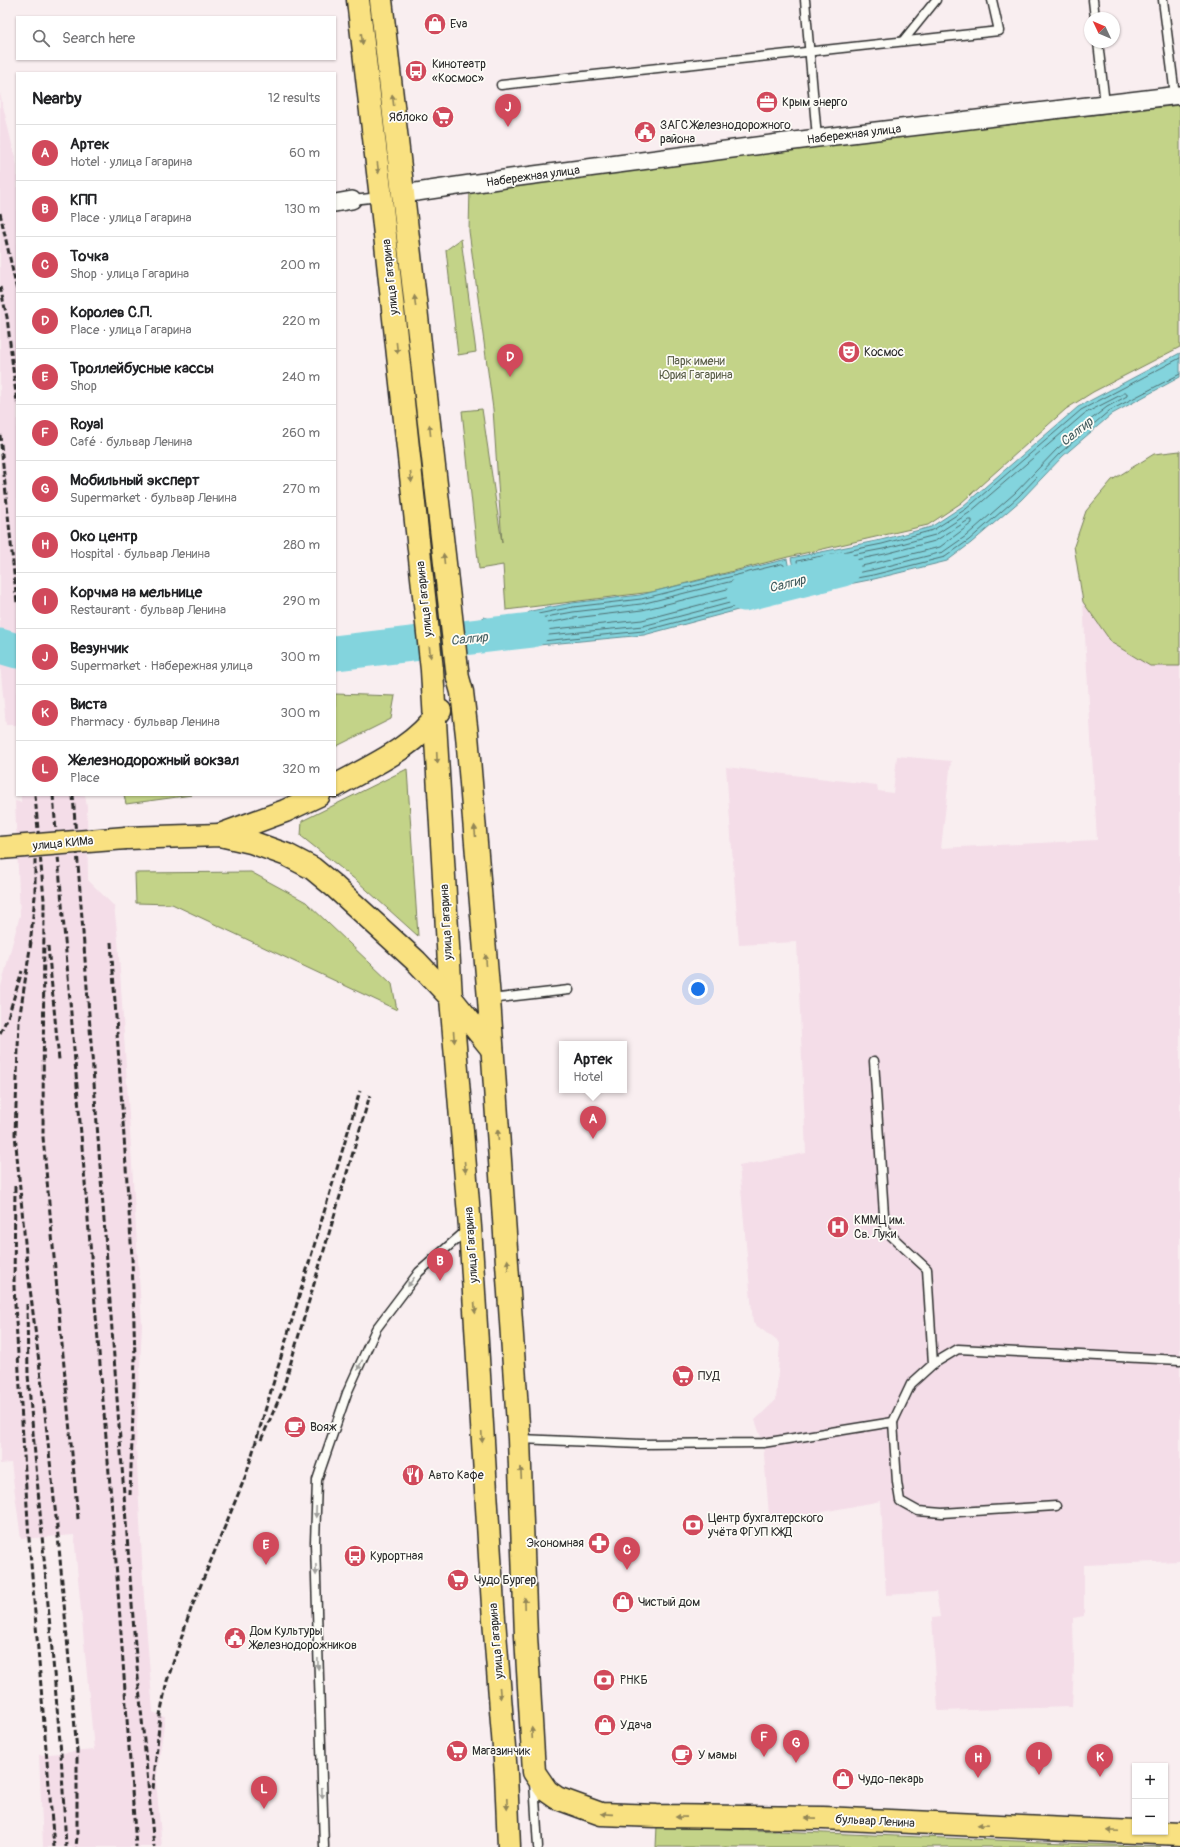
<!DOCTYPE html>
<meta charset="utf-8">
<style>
body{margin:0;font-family:Pangolin,sans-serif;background:#f6f6f6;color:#202124}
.controls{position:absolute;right:12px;bottom:12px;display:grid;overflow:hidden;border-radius:0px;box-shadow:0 1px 3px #0004}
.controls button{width:36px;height:36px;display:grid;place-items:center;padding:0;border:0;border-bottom:1px solid #e0e0e0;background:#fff;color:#202124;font:20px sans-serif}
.compass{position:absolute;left:1084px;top:12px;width:36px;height:36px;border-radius:50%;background:#fff;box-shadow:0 1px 3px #0004;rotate:314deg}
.you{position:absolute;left:698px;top:989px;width:14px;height:14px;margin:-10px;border:3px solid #fff;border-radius:50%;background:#1a73e8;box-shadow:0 0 0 6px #1a73e833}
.badge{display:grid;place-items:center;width:26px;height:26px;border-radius:50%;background:#d1495b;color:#fff;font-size:13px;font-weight:700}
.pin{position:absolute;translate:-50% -33px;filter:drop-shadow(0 1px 2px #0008)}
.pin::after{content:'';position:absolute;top:21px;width:14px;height:12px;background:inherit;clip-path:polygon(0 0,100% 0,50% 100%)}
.popup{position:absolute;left:559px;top:1041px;width:68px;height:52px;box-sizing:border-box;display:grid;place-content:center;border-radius:0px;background:#fff;filter:drop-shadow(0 1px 3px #0005);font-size:13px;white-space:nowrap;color:#757577}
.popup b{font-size:15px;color:#202124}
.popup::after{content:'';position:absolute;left:50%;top:100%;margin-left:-8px;border:8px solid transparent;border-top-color:#fff}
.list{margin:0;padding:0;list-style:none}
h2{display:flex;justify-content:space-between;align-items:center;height:52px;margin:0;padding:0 16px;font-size:17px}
h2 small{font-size:13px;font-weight:400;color:#757577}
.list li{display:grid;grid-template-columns:26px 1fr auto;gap:12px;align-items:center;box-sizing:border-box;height:56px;padding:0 16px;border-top:1px solid #e0e0e0}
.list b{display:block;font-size:15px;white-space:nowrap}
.list p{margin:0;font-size:13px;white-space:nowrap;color:#757577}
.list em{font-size:13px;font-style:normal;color:#757577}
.icon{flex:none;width:22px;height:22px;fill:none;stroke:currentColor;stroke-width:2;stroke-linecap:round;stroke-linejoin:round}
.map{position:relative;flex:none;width:1180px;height:1847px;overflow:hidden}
.search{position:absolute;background:#fff;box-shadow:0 1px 3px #0004;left:16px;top:16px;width:320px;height:44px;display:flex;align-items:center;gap:10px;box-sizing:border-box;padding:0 14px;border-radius:0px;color:#757577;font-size:15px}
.panel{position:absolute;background:#fff;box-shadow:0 1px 3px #0004;left:16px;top:72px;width:320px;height:724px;border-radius:0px}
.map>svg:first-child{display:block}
</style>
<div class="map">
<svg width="1180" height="1847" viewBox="0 0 1180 1847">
<rect width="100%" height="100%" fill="#f9eef0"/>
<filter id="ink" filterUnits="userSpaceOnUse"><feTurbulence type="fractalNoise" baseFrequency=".025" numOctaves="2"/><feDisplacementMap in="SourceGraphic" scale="8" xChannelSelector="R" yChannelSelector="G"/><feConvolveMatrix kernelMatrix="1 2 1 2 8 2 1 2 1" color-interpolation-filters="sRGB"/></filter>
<g filter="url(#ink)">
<!-- built -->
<g fill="#f4dde8">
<path d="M 0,93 L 17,166 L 17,725 L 6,725 L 0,664 Z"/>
<path d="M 1180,451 L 1180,1561 L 1084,1565 L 1084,1616 L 1073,1618 L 1074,1664 L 1072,1707 L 938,1711 L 932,1618 L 940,1617 L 936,1592 L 886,1595 L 881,1501 L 807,1515 L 769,1515 L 763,1443 L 755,1420 L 776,1400 L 780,1343 L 753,1323 L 739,1166 L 806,1153 L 797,942 L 739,945 L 726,767 L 877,785 L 878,791 L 893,793 L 897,756 L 951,761 L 941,848 L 1097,840 L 1083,602 L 1074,546 L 1086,511 L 1112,480 L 1154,454 Z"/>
<path d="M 21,795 L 85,795 L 87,807 L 88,880 L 114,906 L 118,939 L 142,1325 L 136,1446 L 144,1598 L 153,1712 L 165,1717 L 156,1780 L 162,1847 L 43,1847 L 39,1755 L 94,1750 L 74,1535 L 21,1539 L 11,1463 L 0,1464 L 0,990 L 20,915 L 15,801 L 21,802 Z"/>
</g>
<!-- green -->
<g fill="#c3d388" stroke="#777f5a">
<path d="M 1180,105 L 1180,347 L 1093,392 L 1066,409 L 961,503 L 928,525 L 788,557 L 652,592 L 506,610 L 503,565 L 479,569 L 462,411 L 482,409 L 502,543 L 493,409 L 469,231 L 470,186 Z"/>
<path d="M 461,239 L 476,352 L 458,355 L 446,250 Z"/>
<path d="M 1180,451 L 1180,666 L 1150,666 L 1112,643 L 1083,602 L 1074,546 L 1086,511 L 1112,480 L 1154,454 Z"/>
<path d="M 335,694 L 395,696 L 391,719 L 335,747 Z"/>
<path d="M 407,769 L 418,936 L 357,881 L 301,836 L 302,821 Z"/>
<path d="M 124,795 L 192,795 L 126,804 Z"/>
<path d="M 251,872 L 306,902 L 392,984 L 397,1010 L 172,904 L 136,903 L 135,873 Z"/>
<path d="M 657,1826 L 1161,1847 L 656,1847 Z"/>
</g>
<!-- water -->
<g fill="#83d4dd" stroke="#609096">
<path d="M 1180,353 L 1180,377 L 1112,414 L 1063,456 L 1021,500 L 971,543 L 947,561 L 874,579 L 799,594 L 791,558 L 881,540 L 931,527 L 963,506 L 1078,407 Z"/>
<path d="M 787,559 L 794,595 L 644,635 L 486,650 L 483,617 L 502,623 L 513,623 L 531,611 L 572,603 L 640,595 Z"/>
</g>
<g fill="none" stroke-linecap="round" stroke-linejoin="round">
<!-- shore -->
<g stroke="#4e6f72" stroke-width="1">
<path d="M 1180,358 L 1081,410 L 966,509 L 933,530 L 882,544 L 797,561 L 802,588 L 873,575 L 945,557 L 969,540 L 1018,497 L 1060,453 L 1109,411 L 1180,374"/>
<path d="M 1125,393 L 1127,393 L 1127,396 L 1107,407 L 1089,421 L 1057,449 L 1015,493 L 966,536 L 943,552 L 872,570 L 806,582 L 802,566 L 804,564 L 883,549 L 935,535 L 969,513 L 1084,414 Z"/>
<path d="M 969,520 L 972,520 L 972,523 L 940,547 L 871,564 L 813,576 L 810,574 L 811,569 L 885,554 L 935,541 Z"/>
<path d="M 782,564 L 784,565 L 789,590 L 787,593 L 643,631 L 492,646 L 490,644 L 488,626 L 490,624 L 501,627 L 514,627 L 533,615 L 573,607 L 641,599 Z"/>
<path d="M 778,570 L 780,572 L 782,589 L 643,626 L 497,640 L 494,639 L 495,631 L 515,632 L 535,619 L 573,612 L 641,604 Z"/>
<path d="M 773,578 L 775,579 L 775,585 L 642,620 L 535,631 L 533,629 L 537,625 L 574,618 L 642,610 Z"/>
</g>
<!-- river -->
<g stroke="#83d4dd" stroke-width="35">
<path d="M 744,594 L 843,569"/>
<path d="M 0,646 L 17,651"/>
<path d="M 335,653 L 532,630"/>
</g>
<!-- lane casing -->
<g stroke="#2b2b2b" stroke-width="11">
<g id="lane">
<path d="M 805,0 L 817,138"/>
<path d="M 1093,0 L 1095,18"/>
<path d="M 1163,0 L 1175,95"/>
<path d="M 903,41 L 936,0"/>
<path d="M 1098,42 L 1105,104"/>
<path d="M 501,85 L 999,31 L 992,0"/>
<path d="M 352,200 L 380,197"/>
<path d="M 490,999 L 569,990"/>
<path d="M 933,1364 L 958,1349 L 1180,1360"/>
<path d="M 893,1422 L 897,1482 L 900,1501 L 918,1511 L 942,1513 L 1056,1506"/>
<path d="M 520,1439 L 640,1444 L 763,1443 L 893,1422 L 911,1384 L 933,1364 L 927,1269 L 885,1230 L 874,1061"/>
<path d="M 534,1782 L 538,1847"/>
<path d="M 324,1847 L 315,1543 L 317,1480 L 347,1393 L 376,1329 L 419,1272 L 468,1229"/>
</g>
</g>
<!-- street casing -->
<g stroke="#2b2b2b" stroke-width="20">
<g id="street">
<path d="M 403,194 L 511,178 L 817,138 L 1180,95"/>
<path d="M 335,203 L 352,200"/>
</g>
</g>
<!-- primary casing -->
<g stroke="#2b2b2b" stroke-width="25">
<g id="primary">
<path d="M 358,0 L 381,198 L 432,670 L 451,998 L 470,1227 L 493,1606 L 506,1774 L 509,1847"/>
<path d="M 381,0 L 458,678 L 462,692 L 467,735 L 489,999 L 519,1439 L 526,1636 L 534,1772 L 547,1791 L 557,1798 L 601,1814 L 657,1816 L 823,1818 L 1180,1834"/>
<path d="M 335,786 C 373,765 414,748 440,711"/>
<path d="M 220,835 L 285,811 L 319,795"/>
<path d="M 126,838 L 220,835 L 251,842 L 287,855 L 312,868 L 335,887 L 416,961 L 451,998 L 492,1049"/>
</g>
</g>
<!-- lane -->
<use href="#lane" stroke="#fdfcf7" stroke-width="8"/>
<!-- street -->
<use href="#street" stroke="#fdfcf7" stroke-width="17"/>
<!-- primary -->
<use href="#primary" stroke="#f9e181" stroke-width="22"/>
<!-- rail -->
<g stroke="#2b2b2b" stroke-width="3" stroke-dasharray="6 3" stroke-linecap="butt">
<path d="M 0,213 L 17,290"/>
<path d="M 0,287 L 7,317 L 17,403"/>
<path d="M 0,435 L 17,603"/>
<path d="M 35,795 L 44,900 L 43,1137 L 78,1519"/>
<path d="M 53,795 L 114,1534 L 136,1847"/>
<path d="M 73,795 L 135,1645 L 154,1847"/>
<path d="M 31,942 L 19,1021 L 15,1134 L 27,1264 L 42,1386 L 58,1536 L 77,1751 L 77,1837 L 76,1847"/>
<path d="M 111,942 L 132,1257 L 135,1358 L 130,1495"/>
<path d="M 30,946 L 35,896 L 35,854"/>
<path d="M 48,946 L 59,1060"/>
<path d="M 0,1033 L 8,1017 L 22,971"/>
<path d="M 15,1186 L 14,1287 L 29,1539 L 54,1847"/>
<path d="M 27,1304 L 28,1375 L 61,1753 L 66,1847"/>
<path d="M 261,1440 L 282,1392 L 370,1095"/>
<path d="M 153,1789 L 160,1715 L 167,1681 L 191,1609 L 246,1475 L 360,1091"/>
</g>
<!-- primary-bridge casing -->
<g stroke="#2b2b2b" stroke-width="25" stroke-linecap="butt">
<path id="primary-bridge" d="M 0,848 L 126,838"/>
</g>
<!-- primary-bridge -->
<use href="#primary-bridge" stroke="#f9e181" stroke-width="22"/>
</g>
<!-- one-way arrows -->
<defs><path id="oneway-solid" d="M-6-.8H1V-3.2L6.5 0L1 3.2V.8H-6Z"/></defs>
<g fill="#928656">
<use href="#oneway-solid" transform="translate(362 39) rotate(83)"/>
<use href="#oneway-solid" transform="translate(393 100) rotate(-97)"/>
<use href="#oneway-solid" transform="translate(378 168) rotate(83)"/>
<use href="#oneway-solid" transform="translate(415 301) rotate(-96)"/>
<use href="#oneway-solid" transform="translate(397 348) rotate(84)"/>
<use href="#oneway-solid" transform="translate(430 430) rotate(-96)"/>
<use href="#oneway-solid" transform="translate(411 477) rotate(84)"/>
<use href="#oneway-solid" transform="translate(444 559) rotate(-96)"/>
<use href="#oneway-solid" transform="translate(430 652) rotate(83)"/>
<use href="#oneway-solid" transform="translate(437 758) rotate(87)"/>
<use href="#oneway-solid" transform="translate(475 831) rotate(-95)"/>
<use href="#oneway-solid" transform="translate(486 960) rotate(-95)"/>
<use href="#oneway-solid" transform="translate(454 1037) rotate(85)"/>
<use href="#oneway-solid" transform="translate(498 1135) rotate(-94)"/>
<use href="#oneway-solid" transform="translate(465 1167) rotate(85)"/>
<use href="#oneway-solid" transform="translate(508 1265) rotate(-94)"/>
<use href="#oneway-solid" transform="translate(475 1308) rotate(86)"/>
<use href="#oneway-solid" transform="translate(482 1437) rotate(87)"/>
<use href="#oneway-solid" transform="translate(521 1473) rotate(-93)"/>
<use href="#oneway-solid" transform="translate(525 1603) rotate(-92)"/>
<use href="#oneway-solid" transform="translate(500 1693) rotate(85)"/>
<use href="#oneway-solid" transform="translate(532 1733) rotate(-93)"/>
<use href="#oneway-solid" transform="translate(507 1804) rotate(88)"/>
<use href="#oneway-solid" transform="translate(607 1814) rotate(-176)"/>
<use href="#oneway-solid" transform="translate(681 1817) rotate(-179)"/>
<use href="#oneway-solid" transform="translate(811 1818) rotate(-179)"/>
<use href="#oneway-solid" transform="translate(983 1825) rotate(-177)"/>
<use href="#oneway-solid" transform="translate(1113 1831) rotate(-177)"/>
</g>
<g fill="#9e9e9b">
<use href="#oneway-solid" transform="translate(411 1282) rotate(126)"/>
<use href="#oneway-solid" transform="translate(360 1365) rotate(115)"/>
<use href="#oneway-solid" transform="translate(316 1512) rotate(92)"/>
<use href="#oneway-solid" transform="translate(316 1570) rotate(89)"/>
<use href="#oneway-solid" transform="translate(318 1664) rotate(89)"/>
<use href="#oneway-solid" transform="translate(322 1793) rotate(88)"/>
</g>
</g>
<!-- icons -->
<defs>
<g id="shop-disc" transform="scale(1.15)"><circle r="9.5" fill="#d1495b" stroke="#fdfcf7"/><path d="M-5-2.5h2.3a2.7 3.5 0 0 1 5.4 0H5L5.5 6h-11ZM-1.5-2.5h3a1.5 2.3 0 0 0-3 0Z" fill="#fff"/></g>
<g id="bus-disc" transform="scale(1.15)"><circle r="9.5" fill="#d1495b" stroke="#fdfcf7"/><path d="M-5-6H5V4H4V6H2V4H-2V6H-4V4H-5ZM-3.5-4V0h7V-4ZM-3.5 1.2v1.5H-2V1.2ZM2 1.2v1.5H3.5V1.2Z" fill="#fff"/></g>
<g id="office-disc" transform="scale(1.15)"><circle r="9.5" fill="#d1495b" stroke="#fdfcf7"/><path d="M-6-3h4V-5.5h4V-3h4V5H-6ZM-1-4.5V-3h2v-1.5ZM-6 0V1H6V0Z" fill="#fff"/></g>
<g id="supermarket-disc" transform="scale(1.15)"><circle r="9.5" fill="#d1495b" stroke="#fdfcf7"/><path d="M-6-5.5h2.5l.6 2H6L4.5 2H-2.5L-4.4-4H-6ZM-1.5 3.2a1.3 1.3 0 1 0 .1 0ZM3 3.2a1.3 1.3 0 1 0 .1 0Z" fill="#fff"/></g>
<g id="civic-disc" transform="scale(1.15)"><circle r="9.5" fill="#d1495b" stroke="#fdfcf7"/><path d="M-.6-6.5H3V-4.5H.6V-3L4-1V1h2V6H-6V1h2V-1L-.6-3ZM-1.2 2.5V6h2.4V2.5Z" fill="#fff"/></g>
<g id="theatre-disc" transform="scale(1.15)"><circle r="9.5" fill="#d1495b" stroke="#fdfcf7"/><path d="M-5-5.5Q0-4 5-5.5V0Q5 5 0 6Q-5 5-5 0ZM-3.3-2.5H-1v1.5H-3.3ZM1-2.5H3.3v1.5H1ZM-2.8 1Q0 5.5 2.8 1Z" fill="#fff"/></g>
<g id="hospital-disc" transform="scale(1.15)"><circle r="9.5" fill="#d1495b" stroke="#fdfcf7"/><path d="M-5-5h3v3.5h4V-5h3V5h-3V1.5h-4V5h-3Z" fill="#fff"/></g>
<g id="cafe-disc" transform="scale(1.15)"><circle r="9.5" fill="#d1495b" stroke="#fdfcf7"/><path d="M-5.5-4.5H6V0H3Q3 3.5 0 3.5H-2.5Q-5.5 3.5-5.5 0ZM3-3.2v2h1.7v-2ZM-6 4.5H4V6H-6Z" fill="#fff"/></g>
<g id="restaurant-disc" transform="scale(1.15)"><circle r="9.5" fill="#d1495b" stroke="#fdfcf7"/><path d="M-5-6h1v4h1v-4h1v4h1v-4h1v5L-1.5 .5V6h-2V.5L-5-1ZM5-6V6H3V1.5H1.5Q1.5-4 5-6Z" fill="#fff"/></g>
<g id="bank-disc" transform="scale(1.15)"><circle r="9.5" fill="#d1495b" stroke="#fdfcf7"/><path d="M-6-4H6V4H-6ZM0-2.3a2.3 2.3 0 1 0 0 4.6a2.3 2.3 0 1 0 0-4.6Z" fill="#fff"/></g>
<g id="pharmacy-disc" transform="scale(1.15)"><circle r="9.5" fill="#d1495b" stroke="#fdfcf7"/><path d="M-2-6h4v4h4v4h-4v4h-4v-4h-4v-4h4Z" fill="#fff"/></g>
</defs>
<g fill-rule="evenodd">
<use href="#shop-disc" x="435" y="24"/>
<use href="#bus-disc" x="416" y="71"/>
<use href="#office-disc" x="767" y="102"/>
<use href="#supermarket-disc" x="443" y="117"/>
<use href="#civic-disc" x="645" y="132"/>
<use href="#theatre-disc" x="849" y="352"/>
<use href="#hospital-disc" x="838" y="1227"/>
<use href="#supermarket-disc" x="683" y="1376"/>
<use href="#cafe-disc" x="295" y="1427"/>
<use href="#restaurant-disc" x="413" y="1475"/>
<use href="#bank-disc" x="693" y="1525"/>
<use href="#pharmacy-disc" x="599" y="1543"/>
<use href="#bus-disc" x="355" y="1556"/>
<use href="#supermarket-disc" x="458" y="1580"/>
<use href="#shop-disc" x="623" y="1602"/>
<use href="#civic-disc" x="235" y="1638"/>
<use href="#bank-disc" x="604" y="1680"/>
<use href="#shop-disc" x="605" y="1725"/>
<use href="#supermarket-disc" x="457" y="1751"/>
<use href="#cafe-disc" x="682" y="1755"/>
<use href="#shop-disc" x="843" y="1779"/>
</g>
<g text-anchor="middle" stroke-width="3.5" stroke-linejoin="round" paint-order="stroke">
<!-- poi labels -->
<g font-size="12" fill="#2b2b2b" stroke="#fdfcf7" text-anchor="start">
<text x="450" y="28">Eva</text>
<text x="432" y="68">Кинотеатр<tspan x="432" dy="14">«Космос»</tspan></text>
<text x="782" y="106">Крым энерго</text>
<text x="428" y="121" text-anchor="end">Яблоко</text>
<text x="660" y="129">ЗАГС Железнодорожного<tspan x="660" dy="14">района</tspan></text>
<text x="864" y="356">Космос</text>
<text x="854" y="1224">КММЦ им.<tspan x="854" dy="14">Св. Луки</tspan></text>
<text x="698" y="1380">ПУД</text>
<text x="310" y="1431">Вояж</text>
<text x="428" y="1479">Авто Кафе</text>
<text x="708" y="1522">Центр бухгалтерского<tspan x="708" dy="14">учёта ФГУП КЖД</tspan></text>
<text x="584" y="1547" text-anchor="end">Экономная</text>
<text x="370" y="1560">Курортная</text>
<text x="474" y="1584">Чудо Бургер</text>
<text x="638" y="1606">Чистый дом</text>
<text x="250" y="1635">Дом Культуры<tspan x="250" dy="14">Железнодорожников</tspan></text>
<text x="620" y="1684">РНКБ</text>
<text x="620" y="1729">Удача</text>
<text x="472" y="1755">Магазинчик</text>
<text x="698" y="1759">У мамы</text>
<text x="858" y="1783">Чудо-пекарь</text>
</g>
<!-- street labels -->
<g font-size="12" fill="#2b2b2b" stroke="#fdfcf7">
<text transform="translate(854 134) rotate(-7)" y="4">Набережная улица</text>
<text transform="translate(533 176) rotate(-8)" y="4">Набережная улица</text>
<text transform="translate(390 277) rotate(-96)" y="4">улица Гагарина</text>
<text transform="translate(424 599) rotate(-96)" y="4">улица Гагарина</text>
<text transform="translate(63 843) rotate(-5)" y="4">улица КИМа</text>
<text transform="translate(446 922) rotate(-93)" y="4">улица Гагарина</text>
<text transform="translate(471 1245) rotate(-94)" y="4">улица Гагарина</text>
<text transform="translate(496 1641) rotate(-95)" y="4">улица Гагарина</text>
<text transform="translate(875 1821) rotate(3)" y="4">бульвар Ленина</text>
</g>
<!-- park labels -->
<g font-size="12" fill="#595d47" stroke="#fdfcf7">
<text x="696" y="365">Парк имени<tspan x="696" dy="14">Юрия Гагарина</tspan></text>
</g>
<!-- water labels -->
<g font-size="13" font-style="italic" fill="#455e60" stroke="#fdfcf7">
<text transform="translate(1076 431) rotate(-38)" y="5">Салгир</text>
<text transform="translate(787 583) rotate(-14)" y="5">Салгир</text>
<text transform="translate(469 638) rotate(-6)" y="5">Салгир</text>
</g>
</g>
</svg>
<div class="controls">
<button>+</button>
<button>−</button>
</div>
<svg class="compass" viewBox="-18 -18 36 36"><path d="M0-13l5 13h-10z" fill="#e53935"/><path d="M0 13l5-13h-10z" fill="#757577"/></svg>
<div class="you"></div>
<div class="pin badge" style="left:593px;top:1139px">A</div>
<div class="popup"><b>Артек</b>Hotel</div>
<div class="pin badge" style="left:440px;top:1281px">B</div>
<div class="pin badge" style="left:627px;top:1570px">C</div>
<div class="pin badge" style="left:510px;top:377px">D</div>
<div class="pin badge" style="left:266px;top:1565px">E</div>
<div class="pin badge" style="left:764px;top:1757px">F</div>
<div class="pin badge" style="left:796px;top:1763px">G</div>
<div class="pin badge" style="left:978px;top:1778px">H</div>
<div class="pin badge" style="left:1039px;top:1775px">I</div>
<div class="pin badge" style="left:508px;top:127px">J</div>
<div class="pin badge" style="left:1100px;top:1777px">K</div>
<div class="pin badge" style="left:264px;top:1809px">L</div>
<div class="search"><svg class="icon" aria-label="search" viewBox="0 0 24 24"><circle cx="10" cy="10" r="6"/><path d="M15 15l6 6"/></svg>Search here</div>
<section class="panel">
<h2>Nearby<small>12 results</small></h2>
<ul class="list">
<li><span class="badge">A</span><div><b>Артек</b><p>Hotel · улица Гагарина</p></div><em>60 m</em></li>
<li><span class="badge">B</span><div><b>КПП</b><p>Place · улица Гагарина</p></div><em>130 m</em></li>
<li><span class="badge">C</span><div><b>Точка</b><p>Shop · улица Гагарина</p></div><em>200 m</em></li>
<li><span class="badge">D</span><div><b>Королев С.П.</b><p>Place · улица Гагарина</p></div><em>220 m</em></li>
<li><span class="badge">E</span><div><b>Троллейбусные кассы</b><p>Shop</p></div><em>240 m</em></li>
<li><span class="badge">F</span><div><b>Royal</b><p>Café · бульвар Ленина</p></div><em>260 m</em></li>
<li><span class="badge">G</span><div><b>Мобильный эксперт</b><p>Supermarket · бульвар Ленина</p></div><em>270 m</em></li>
<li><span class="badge">H</span><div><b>Око центр</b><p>Hospital · бульвар Ленина</p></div><em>280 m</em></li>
<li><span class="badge">I</span><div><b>Корчма на мельнице</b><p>Restaurant · бульвар Ленина</p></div><em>290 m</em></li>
<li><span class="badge">J</span><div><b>Везунчик</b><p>Supermarket · Набережная улица</p></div><em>300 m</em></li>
<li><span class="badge">K</span><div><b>Виста</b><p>Pharmacy · бульвар Ленина</p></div><em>300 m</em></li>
<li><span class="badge">L</span><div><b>Железнодорожный вокзал</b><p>Place</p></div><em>320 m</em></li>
</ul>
</section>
</div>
